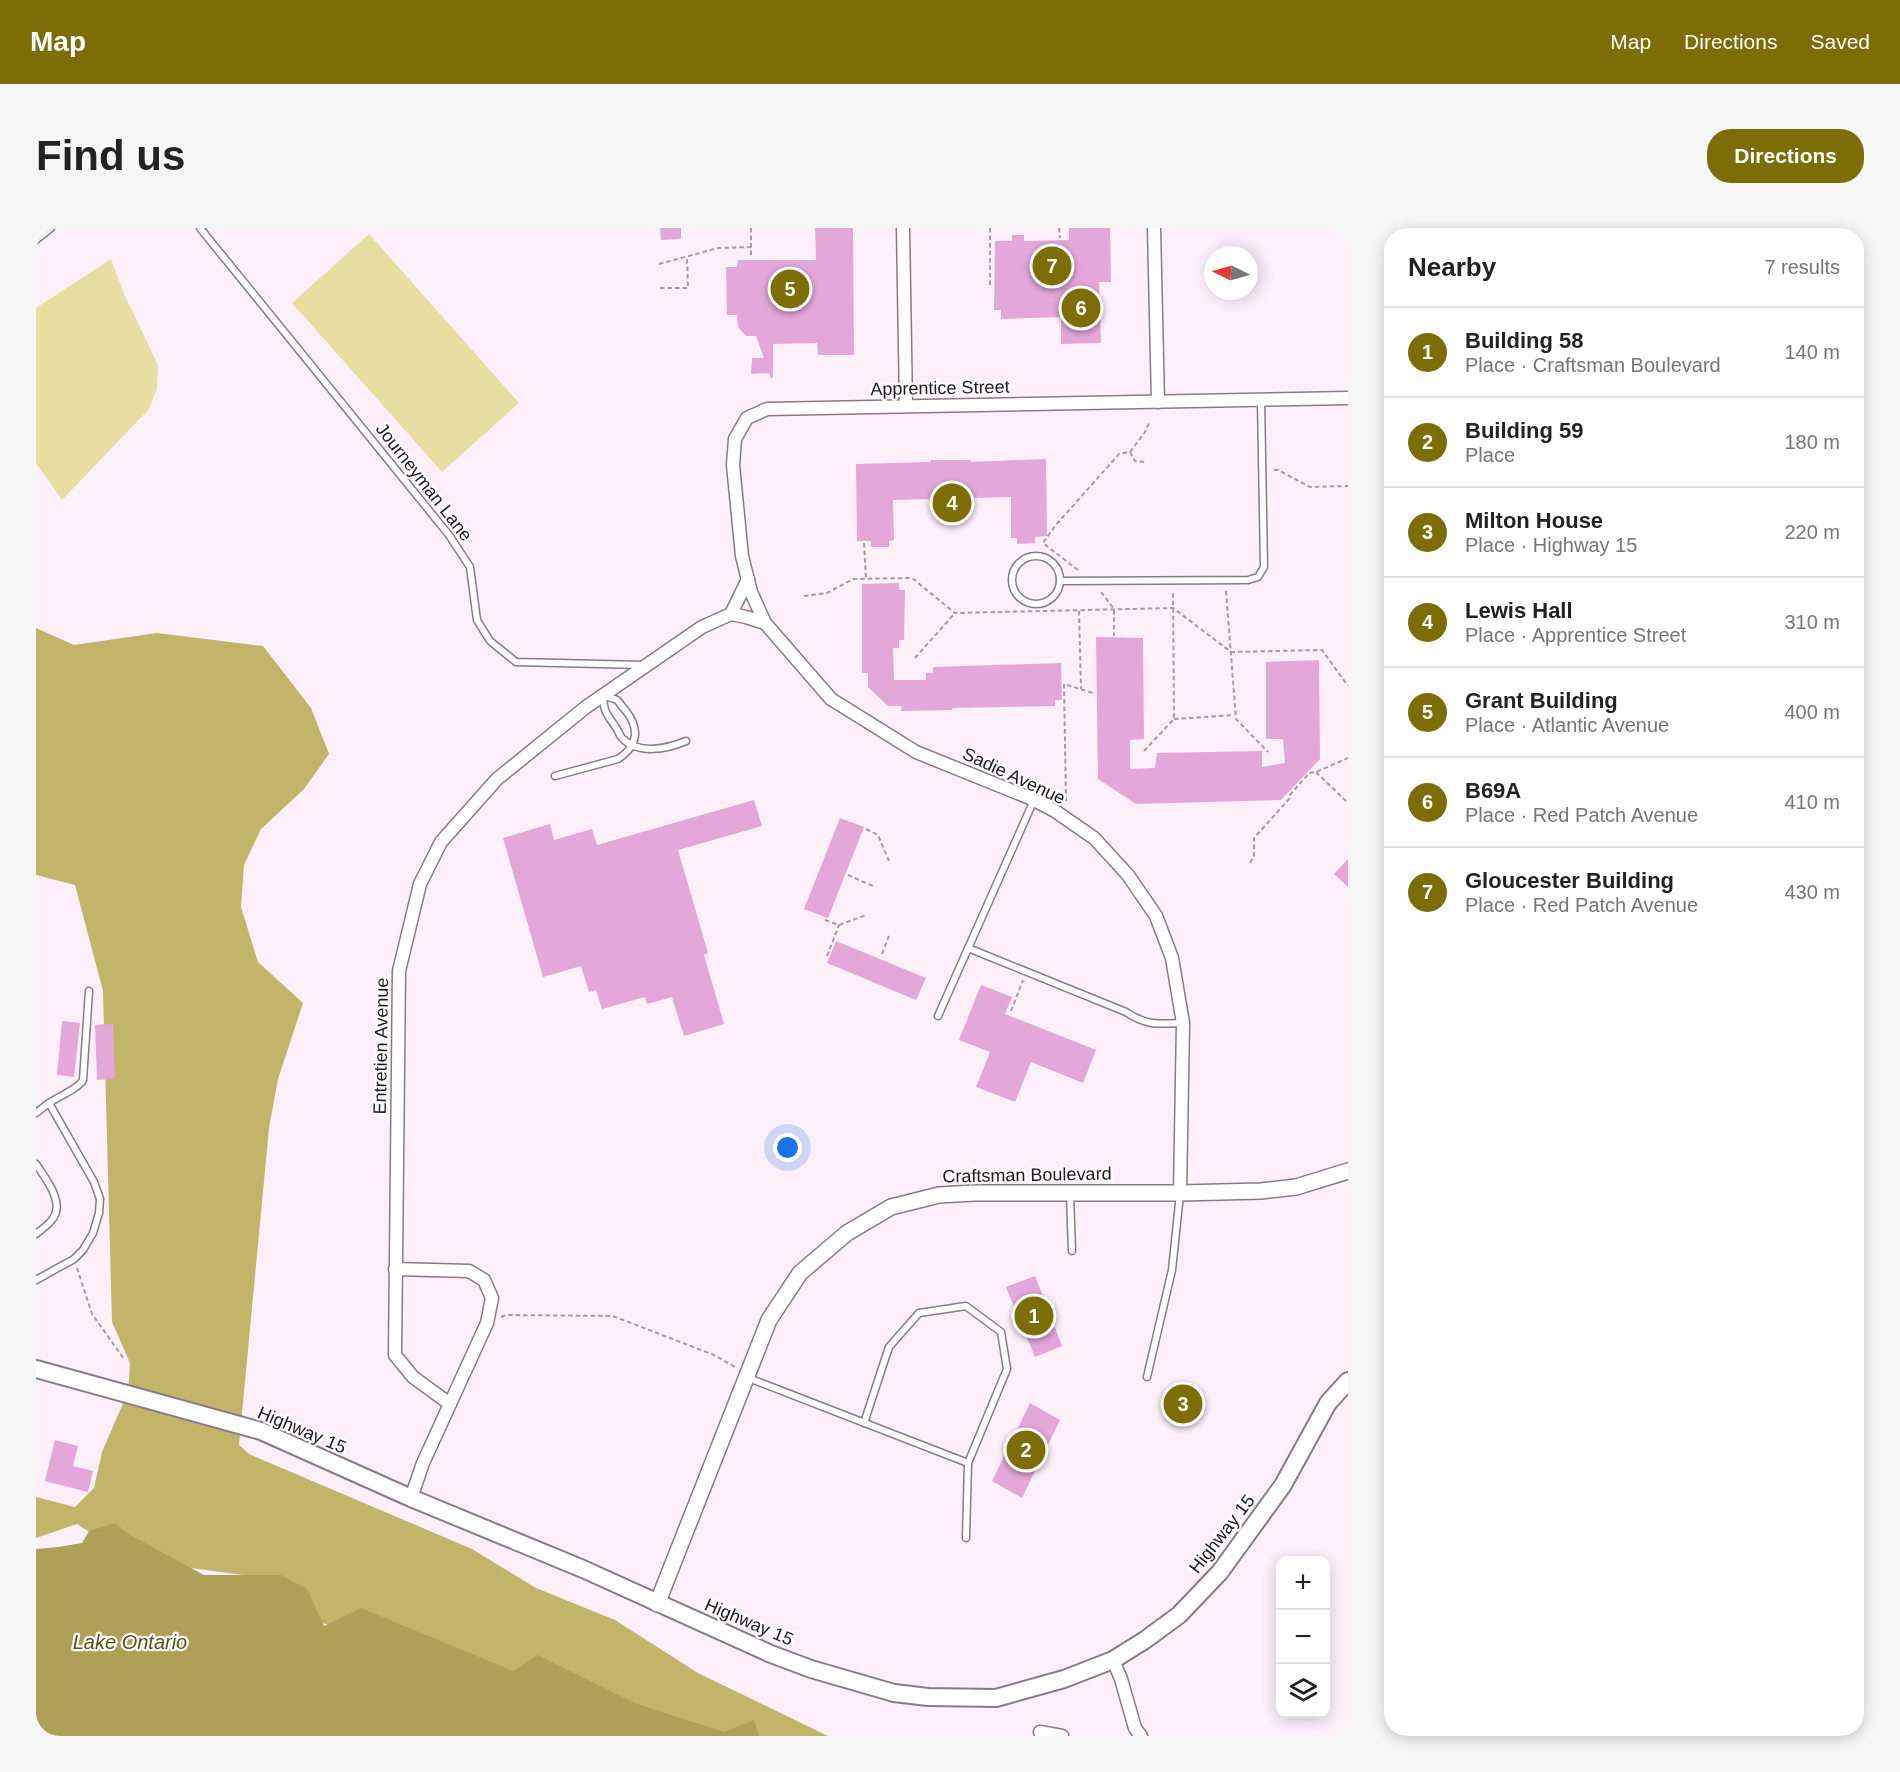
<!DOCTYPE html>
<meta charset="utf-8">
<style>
body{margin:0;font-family:Arial,sans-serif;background:#f6f6f6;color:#222}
.controls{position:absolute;right:18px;bottom:18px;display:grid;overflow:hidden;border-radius:12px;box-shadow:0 3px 15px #0003}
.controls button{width:54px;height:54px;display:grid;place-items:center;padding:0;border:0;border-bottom:2px solid #e0e0e0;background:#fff;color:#222;font:30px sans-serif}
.compass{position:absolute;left:1168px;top:18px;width:54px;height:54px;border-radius:50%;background:#fff;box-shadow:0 3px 15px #0003;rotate:275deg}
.you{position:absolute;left:752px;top:920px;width:21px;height:21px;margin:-15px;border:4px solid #fff;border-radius:50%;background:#1a73e8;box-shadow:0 0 0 9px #1a73e833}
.badge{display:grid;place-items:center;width:39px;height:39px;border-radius:50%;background:#7c6d07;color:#fff;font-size:20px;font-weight:700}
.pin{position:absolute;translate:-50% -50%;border:3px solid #fff;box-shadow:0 2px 6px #0006}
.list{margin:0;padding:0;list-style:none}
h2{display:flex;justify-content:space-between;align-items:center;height:78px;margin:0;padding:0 24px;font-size:26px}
h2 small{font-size:20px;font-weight:400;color:#767676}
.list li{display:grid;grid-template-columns:39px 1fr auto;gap:18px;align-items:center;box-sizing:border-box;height:90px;padding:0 24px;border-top:2px solid #e0e0e0}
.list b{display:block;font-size:22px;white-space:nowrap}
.list p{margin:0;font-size:20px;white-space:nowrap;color:#767676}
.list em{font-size:20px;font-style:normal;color:#767676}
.icon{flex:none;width:33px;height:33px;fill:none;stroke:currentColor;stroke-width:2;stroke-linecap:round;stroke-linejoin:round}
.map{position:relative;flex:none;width:1312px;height:1508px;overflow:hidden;border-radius:24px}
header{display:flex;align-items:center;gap:36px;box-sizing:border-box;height:84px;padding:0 30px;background:#7c6d07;color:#fff}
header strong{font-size:28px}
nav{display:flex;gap:33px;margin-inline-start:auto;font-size:21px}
.intro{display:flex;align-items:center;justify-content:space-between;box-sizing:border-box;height:144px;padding:0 36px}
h1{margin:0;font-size:42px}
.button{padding:15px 27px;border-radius:24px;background:#7c6d07;color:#fff;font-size:21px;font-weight:700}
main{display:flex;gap:36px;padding:0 36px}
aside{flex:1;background:#fff;border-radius:24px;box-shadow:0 3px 15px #0003}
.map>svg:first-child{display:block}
</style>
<header>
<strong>Map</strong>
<nav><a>Map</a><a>Directions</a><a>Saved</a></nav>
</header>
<div class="intro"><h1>Find us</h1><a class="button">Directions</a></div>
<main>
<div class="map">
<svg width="1312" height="1508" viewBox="0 0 1312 1508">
<rect width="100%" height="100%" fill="#fef0fb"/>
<!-- green -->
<g fill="#e9dea1">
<path d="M 333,6 L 483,175 L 406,244 L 256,75 Z"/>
<path d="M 75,31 L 89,68 L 122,137 L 121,160 L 113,181 L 26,272 L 0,235 L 0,80 Z"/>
</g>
<!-- forest -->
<path fill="#c2b469" d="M 0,400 L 38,417 L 121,405 L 227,418 L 275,480 L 293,526 L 268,561 L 225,601 L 208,637 L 205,679 L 222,734 L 267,775 L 242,851 L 233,900 L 203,1217 L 213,1226 L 436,1321 L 500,1360 L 579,1392 L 662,1445 L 792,1508 L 635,1508 L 340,1408 L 269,1391 L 221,1349 L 125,1336 L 67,1313 L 41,1296 L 0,1310 L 0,1269 L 39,1279 L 58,1260 L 66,1224 L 92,1164 L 94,1135 L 76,1094 L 67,763 L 39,657 L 0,647 Z"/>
<!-- water -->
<path fill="#aea056" d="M 79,1295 L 94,1307 L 168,1347 L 245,1347 L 271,1361 L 288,1398 L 325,1380 L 477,1443 L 501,1427 L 601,1476 L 688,1504 L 718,1492 L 723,1508 L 0,1508 L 0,1321 L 22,1319 L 46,1315 L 53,1303 Z"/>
<!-- building -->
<g fill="#e4a7da">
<path d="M 624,0 L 645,0 L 645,11 L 625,12 Z"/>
<path d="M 779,0 L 817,0 L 818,127 L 782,127 L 781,115 L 737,116 L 737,150 L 735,150 L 733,145 L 715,146 L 716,130 L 728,130 L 720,108 L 710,108 L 702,99 L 701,87 L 691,87 L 690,39 L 701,39 L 702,32 L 780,32 Z"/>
<path d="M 1033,0 L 1074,0 L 1075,54 L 1063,54 L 1065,115 L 1025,116 L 1025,89 L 965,91 L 965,82 L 958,82 L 959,13 L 976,13 L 976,7 L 988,7 L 988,13 L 1033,12 Z"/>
<path d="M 1010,231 L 1011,308 L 999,309 L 999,315 L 981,316 L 981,310 L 975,310 L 975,269 L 935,270 L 935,286 L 897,287 L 897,271 L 857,272 L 858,312 L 853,313 L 853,319 L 835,319 L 835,313 L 821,313 L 820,236 L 895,234 L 895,232 L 935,232 L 935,234 Z"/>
<path d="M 863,355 L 863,362 L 869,362 L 868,412 L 863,412 L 863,420 L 857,420 L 858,452 L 890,452 L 890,445 L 897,445 L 897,439 L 1025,435 L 1026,472 L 1019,472 L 1019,478 L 916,480 L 916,482 L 865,483 L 866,478 L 852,478 L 832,459 L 832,445 L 826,445 L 826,356 Z"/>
<path d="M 1060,409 L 1107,410 L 1108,511 L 1094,512 L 1094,541 L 1119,540 L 1121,525 L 1226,523 L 1226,539 L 1249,535 L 1247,511 L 1230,511 L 1230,434 L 1283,432 L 1284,531 L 1245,572 L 1100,576 L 1062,551 Z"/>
<path d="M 718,572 L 726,598 L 642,622 L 672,725 L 668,727 L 688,796 L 648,808 L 636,769 L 611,776 L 609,769 L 566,781 L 560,762 L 553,764 L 545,738 L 507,749 L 467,610 L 514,596 L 518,612 L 556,601 L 561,617 Z"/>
<path d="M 804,590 L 828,599 L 792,690 L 768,681 Z"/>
<path d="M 1312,631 L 1312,659 L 1298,646 Z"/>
<path d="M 800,713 L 890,750 L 880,772 L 791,735 Z"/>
<path d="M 945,757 L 976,769 L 969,786 L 1060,822 L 1047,855 L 995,834 L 979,874 L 940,859 L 954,824 L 923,812 Z"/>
<path d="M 26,793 L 44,795 L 38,849 L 21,847 Z"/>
<path d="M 77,796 L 79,851 L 61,852 L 59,797 Z"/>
<path d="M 999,1048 L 1026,1118 L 999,1129 L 970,1059 Z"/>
<path d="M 1143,1156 L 1156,1158 L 1155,1166 L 1161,1167 L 1157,1189 L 1150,1187 L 1149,1192 L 1139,1191 L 1139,1186 L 1133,1184 L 1136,1163 L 1142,1164 Z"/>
<path d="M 994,1175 L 1024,1192 L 986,1270 L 956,1253 Z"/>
<path d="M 19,1212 L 42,1218 L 37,1238 L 57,1243 L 52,1264 L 9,1253 Z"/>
</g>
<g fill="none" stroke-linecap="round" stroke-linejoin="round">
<!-- service casing -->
<g stroke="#897a86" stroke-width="9">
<g id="service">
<path d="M 164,0 L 413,307 L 434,339 L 441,392 L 454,413 L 480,434 L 607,437"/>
<path d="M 0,12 L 15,0"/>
<circle cx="1000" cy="352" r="24"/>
<path d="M 1024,353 L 1212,352 L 1222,349 L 1228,339 L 1225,172"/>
<path d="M 519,548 L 582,531 C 602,518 604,501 590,483 C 587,480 584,475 581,472 C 577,470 571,469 567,468 C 568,484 570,485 579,498 C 582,502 583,507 586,510 C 602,527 631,521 650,513"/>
<path d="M 932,720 L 1090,784 C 1111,798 1122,796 1146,795"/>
<path d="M 902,788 L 998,572"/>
<path d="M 13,875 C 22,869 43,860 47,852 L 53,763"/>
<path d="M 0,885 L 13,875 L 58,954 L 64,971 L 63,985 L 57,1005 L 47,1022 L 38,1031 L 0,1052"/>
<path d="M 0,936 C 9,950 31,976 15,993 C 11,998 5,1002 0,1006"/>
<path d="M 1034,967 L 1036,1023"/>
<path d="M 710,1149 L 932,1235"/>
<path d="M 1111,1149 L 1136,1042 L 1144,966"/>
<path d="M 828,1195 L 853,1119 L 883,1085 L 930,1078 L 965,1104 L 971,1141 L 932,1235 L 930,1310"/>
</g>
</g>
<!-- minor casing -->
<g stroke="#897a86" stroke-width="15">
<g id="minor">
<path d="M 867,0 L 870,178"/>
<path d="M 1118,0 L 1122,174"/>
<path d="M 695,386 L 712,351"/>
<path d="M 1144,965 L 1147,795 L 1136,730 L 1120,688 L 1092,647 L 1058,610 L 1019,583 L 994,570 L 880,524 L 795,471 L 729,395 L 715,364 L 706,328 L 697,237 L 699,211 L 711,190 L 731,181 L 1312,170"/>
<path d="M 359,1041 L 433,1043 L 448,1052 L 456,1070 L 451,1095 L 387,1235 L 375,1270"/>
<path d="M 414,1176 L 377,1149 L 359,1127 L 363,743 L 384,656 L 405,614 L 461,551 L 550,479 L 666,399 L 695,386 L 710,389 L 729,395"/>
<path d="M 1077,1432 L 1085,1451 L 1099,1500 L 1105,1508"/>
<path d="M 1004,1504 L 1026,1508"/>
</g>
</g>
<!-- tertiary casing -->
<g stroke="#897a86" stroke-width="18">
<path id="tertiary" d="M 621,1376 L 733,1092 L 764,1045 L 811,1005 L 855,979 L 903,967 L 938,965 L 1144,965 L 1225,963 L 1260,959 L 1312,943"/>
</g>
<!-- secondary casing -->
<g stroke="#897a86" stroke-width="20">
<path id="secondary" d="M 0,1141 L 225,1203 L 375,1270 L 547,1341 L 735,1426 L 775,1441 L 858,1465 L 892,1469 L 960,1470 L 1028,1451 L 1077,1432 L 1109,1412 L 1143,1387 L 1184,1344 L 1247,1257 L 1292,1175 L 1312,1153"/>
</g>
<!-- path -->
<g stroke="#a69ba3" stroke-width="2" stroke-dasharray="4.5 3" stroke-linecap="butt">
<path d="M 715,0 L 715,29"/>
<path d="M 954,0 L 954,60"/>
<path d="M 1023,0 L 1024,10"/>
<path d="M 623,36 L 682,20 L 715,19"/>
<path d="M 624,60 L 652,60 L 651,29"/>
<path d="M 1094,224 L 1099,233 L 1111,234"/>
<path d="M 1238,242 L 1242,242 L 1274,259 L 1312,258"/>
<path d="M 828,315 L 830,351"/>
<path d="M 1042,342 L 1007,315 L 1019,298 L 1083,226 L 1094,224 L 1109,204 L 1113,195"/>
<path d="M 1190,363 L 1200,491 L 1232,524"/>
<path d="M 1065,364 L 1078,381 L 1078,408"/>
<path d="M 768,368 L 791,365 L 817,351 L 876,350 L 919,385 L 1137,380 L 1195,424 L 1286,422 L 1312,458"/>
<path d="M 1043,383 L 1045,461"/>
<path d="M 879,430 L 919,385"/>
<path d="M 1138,491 L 1198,487"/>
<path d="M 1108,523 L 1138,491 L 1137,364"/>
<path d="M 1280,544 L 1312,575"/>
<path d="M 1030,573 L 1028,456 L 1057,465"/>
<path d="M 830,601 L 842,607 L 853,633"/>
<path d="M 1214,635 L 1218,628 L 1218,610 L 1254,570 L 1254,567 L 1273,545 L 1280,544 L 1312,530"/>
<path d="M 812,647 L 837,658"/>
<path d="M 789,692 L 803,697 L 830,687"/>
<path d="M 846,726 L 854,705"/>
<path d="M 791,728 L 803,697"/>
<path d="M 975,783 L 987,752"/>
<path d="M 41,1040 L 56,1086 L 88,1131"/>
<path d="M 465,1089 L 470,1087 L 577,1088 L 678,1127 L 699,1139"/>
</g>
<!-- service -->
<use href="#service" stroke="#fff" stroke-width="6"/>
<!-- minor -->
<use href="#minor" stroke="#fff" stroke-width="12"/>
<!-- tertiary -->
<use href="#tertiary" stroke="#fff" stroke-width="15"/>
<!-- secondary -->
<use href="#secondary" stroke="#fff" stroke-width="16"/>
</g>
<g text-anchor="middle" stroke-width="4.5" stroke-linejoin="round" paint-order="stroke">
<!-- street labels -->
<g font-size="18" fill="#1d171c" stroke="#fff">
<text transform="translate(904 160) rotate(-1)" y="6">Apprentice Street</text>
<text transform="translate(388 254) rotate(52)" y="6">Journeyman Lane</text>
<text transform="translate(978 548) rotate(25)" y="6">Sadie Avenue</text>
<text transform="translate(345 818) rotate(-89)" y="6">Entretien Avenue</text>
<text transform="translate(991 947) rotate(-1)" y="6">Craftsman Boulevard</text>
<text transform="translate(266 1202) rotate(23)" y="6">Highway 15</text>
<text transform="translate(1186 1306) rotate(-52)" y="6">Highway 15</text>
<text transform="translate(713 1394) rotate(23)" y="6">Highway 15</text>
</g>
<!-- water labels -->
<g font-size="20" font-style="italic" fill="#5b5118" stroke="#fff">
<text x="94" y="1421">Lake Ontario</text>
</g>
</g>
</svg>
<div class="controls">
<button>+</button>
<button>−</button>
<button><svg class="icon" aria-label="layers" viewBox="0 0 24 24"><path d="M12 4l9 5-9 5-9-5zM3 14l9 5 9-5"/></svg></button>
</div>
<svg class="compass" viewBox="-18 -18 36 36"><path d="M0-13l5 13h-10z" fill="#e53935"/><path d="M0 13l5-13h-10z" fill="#767676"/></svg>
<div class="you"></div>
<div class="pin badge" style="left:998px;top:1088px">1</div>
<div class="pin badge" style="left:990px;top:1222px">2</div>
<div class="pin badge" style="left:1147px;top:1176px">3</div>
<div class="pin badge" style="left:916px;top:275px">4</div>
<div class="pin badge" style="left:754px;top:61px">5</div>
<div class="pin badge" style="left:1045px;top:80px">6</div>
<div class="pin badge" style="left:1016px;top:38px">7</div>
</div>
<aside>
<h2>Nearby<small>7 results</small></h2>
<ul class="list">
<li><span class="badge">1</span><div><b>Building 58</b><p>Place · Craftsman Boulevard</p></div><em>140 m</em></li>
<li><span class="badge">2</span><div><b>Building 59</b><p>Place</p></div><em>180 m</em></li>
<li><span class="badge">3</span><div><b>Milton House</b><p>Place · Highway 15</p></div><em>220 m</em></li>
<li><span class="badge">4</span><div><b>Lewis Hall</b><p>Place · Apprentice Street</p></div><em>310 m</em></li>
<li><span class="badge">5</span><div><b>Grant Building</b><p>Place · Atlantic Avenue</p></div><em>400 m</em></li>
<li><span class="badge">6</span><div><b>B69A</b><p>Place · Red Patch Avenue</p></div><em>410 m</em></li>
<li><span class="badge">7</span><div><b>Gloucester Building</b><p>Place · Red Patch Avenue</p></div><em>430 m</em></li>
</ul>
</aside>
</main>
